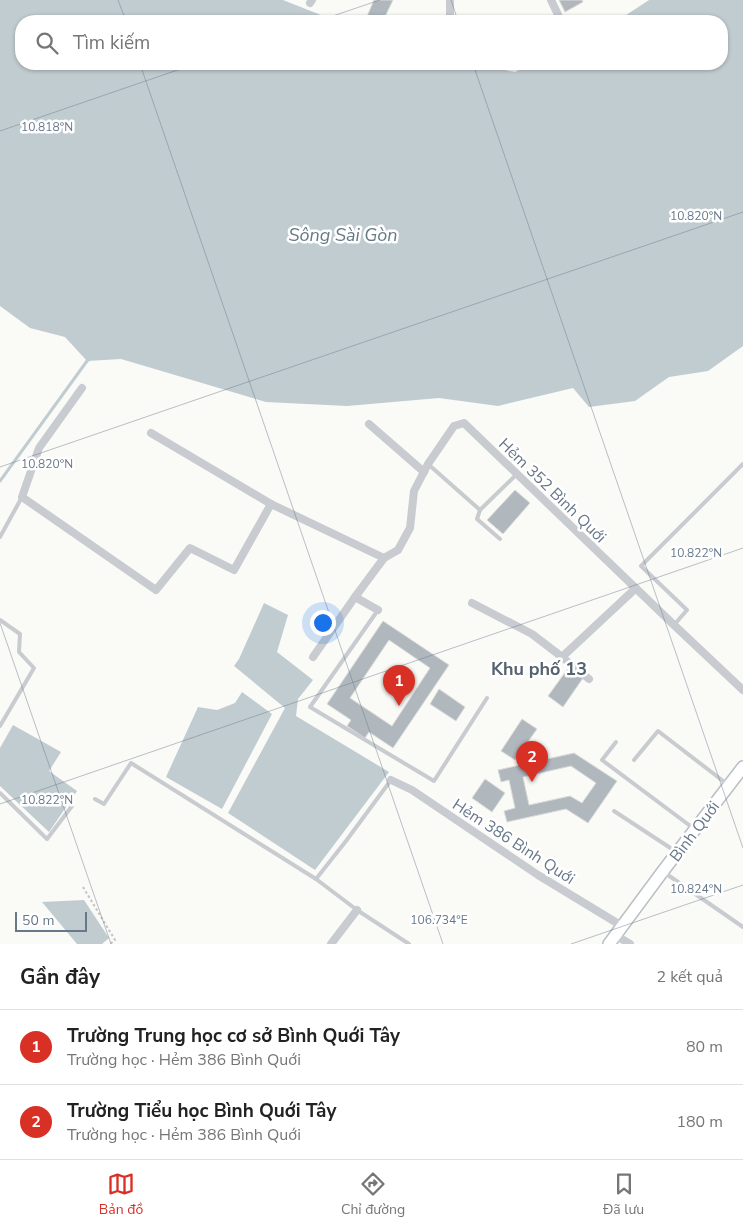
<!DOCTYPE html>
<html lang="vi">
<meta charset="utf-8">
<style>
body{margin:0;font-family:"Nunito Sans",sans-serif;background:#f6f6f6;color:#222}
.scale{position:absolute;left:15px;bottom:12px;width:72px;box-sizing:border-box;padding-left:5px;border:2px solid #67788a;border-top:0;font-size:14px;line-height:18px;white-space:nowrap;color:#67788a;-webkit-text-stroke:4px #fff;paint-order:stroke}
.you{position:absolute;left:322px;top:622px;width:18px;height:18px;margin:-12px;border:4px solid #fff;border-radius:50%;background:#1a73e8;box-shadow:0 0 0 8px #1a73e833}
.badge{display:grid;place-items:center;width:32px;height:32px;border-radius:50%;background:#d93025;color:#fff;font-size:16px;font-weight:700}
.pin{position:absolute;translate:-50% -41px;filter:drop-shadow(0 1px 2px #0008)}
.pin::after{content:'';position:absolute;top:26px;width:18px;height:15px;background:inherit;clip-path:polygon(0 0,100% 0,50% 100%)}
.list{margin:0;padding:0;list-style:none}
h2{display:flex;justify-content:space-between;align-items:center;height:65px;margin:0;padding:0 20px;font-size:21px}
h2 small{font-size:16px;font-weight:400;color:#767676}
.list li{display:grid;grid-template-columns:32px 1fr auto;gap:15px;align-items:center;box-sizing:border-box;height:75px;padding:0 20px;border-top:1px solid #e0e0e0}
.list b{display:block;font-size:19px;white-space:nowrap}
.list p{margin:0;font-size:16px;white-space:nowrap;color:#767676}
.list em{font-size:16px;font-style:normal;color:#767676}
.icon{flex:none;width:28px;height:28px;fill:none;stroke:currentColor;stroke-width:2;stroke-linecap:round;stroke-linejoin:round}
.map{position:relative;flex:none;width:743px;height:944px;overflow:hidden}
.search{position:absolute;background:#fff;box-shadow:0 1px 4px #0004;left:15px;right:15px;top:15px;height:55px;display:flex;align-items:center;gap:12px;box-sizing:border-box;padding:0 18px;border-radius:20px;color:#767676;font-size:19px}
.sheet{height:215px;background:#fff}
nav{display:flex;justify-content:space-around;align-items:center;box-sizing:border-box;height:70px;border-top:1px solid #e0e0e0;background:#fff;font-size:14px;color:#767676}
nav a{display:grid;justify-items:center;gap:2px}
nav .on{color:#d93025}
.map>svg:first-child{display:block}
</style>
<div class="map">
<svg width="743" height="944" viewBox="0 0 743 944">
<rect width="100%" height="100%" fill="#fafaf7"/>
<!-- water -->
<g fill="#c1ccd1">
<path d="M 0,0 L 283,0 L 336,21 L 21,21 L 21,64 L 471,64 L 515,72 L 531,64 L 722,64 L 722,21 L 617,21 L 649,0 L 743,0 L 743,346 L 708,371 L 669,377 L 635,401 L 589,407 L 573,388 L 498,406 L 439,398 L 347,406 L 266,402 L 121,359 L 87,361 L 65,337 L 30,328 L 0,306 Z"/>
<path d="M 264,603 L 288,615 L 277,652 L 313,680 L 298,699 L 296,716 L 389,772 L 315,870 L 228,813 L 285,708 L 234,666 L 239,659 Z"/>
<path d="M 242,692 L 272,714 L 222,809 L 166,777 L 198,707 L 217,710 L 235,703 Z"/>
<path d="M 13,725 L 61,752 L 49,771 L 77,791 L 49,832 L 0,786 L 0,748 Z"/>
<path d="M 84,900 L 109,938 L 102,944 L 77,944 L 42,902 Z"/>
</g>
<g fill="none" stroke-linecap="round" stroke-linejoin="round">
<!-- stream -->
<path stroke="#c1ccd1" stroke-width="3" d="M 0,481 L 87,361 L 90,359"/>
</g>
<!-- building -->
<g fill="#b0b8be" stroke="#dcdcd9" fill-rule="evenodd">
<path d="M 374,0 L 393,0 L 383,21 L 365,21 Z"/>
<path d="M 559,0 L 582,0 L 583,2 L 565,12 Z"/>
<path d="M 515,490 L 530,503 L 503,534 L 487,520 Z"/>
<path d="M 383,621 L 449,665 L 393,748 L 369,732 L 365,738 L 347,726 L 351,720 L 327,704 ZM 389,640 L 430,668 L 392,726 L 350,698 Z"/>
<path d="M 569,667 L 583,678 L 563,707 L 548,696 Z"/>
<path d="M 439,689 L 465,707 L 456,721 L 430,704 Z"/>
<path d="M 522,719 L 537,729 L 515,760 L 501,751 Z"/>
<path d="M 574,753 L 617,781 L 588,823 L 566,809 L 507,822 L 504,811 L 515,808 L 509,780 L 501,782 L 498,770 ZM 571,766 L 596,783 L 582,803 L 570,796 L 529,805 L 523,777 Z"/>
<path d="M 485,779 L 505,793 L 492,812 L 472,798 Z"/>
</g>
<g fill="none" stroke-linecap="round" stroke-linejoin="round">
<!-- secondary casing -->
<g stroke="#babfc4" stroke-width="14">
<path id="secondary" d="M 609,944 L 663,871 L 743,767"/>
</g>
<!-- path -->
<path stroke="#c1c4c6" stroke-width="2" stroke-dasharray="2.5 2.5" stroke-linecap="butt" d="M 83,887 L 115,940 L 110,944"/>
<!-- service -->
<g stroke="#c8cbcf" stroke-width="4">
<path d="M 428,464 L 480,510 L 517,474"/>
<path d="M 480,510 L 477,519 L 500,539"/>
<path d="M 0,537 L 22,497"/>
<path d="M 378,610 L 310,707 L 434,781 L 487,698"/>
<path d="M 0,620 L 20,634 L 19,652 L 34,668 L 0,726"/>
<path d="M 674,625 L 687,610 L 641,566 L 743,464"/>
<path d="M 616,742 L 602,760 L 693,828"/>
<path d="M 634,760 L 658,731 L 727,784"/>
<path d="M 0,793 L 47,839 L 72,806"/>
<path d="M 95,799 L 104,804 L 131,763 L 316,879 L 346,841 L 391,780"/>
<path d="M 614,811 L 675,851"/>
<path d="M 665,873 L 743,927"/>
<path d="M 316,879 L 357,910 L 409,944"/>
</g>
<!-- minor -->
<g stroke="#c8cbcf" stroke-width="8">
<path d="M 551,0 L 561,21"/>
<path d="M 310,3 L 312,0"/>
<path d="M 450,21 L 450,0"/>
<path d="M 82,388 L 39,448 L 22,497 L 156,590 L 190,548 L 234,570 L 271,504"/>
<path d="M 369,424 L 424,472"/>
<path d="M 151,433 L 271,504 L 384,558 L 398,550 L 410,528 L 414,491 L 428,464 L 454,426 L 464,423 L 674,625 L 743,690"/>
<path d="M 355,597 L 378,610"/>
<path d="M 472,603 L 532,634 L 562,657"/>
<path d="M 313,657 L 355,597 L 384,558"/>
<path d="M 589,679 L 562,657 L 636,588"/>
<path d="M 391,780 L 412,790 L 538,875 L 622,926"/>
<path d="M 615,935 L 630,944"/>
<path d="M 331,944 L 357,910"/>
</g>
<!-- secondary -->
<use href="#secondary" stroke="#fff" stroke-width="11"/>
</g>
<!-- ticks -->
<path fill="none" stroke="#67788a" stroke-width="1" stroke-opacity="0.45" d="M 118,0 L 126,21M 451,0 L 458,21M 318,21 L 380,0M 140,64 L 443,944M 473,64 L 743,848M 0,131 L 195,64M 0,467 L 743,212M 0,623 L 111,944M 0,804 L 743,548M 571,944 L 743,885"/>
<g text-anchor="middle" stroke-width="5" stroke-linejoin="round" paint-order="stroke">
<!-- street labels -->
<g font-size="16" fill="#67788a" stroke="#fff">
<text transform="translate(553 490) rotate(44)" y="6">Hẻm 352 Bình Quới</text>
<text transform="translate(694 831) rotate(-53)" y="6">Bình Quới</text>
<text transform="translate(514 841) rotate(33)" y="6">Hẻm 386 Bình Quới</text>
</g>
<!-- water labels -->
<g font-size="18" font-style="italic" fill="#637a85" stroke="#fff">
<text x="343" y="241">Sông Sài Gòn</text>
</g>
<!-- neighbourhood labels -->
<g font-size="18" font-weight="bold" fill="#55626f" stroke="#fff">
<text x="539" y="675">Khu phố 13</text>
</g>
</g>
<g font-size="12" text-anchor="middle" fill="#67788a" stroke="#fff" stroke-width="5" stroke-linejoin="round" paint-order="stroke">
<text x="47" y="131">10.818°N</text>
<text x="696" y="220">10.820°N</text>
<text x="47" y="468">10.820°N</text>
<text x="696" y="557">10.822°N</text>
<text x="47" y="804">10.822°N</text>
<text x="696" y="893">10.824°N</text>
<text x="439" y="924">106.734°E</text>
</g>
</svg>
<div class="scale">50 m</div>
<div class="you"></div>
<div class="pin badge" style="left:399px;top:706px">1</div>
<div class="pin badge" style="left:532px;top:782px">2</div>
<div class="search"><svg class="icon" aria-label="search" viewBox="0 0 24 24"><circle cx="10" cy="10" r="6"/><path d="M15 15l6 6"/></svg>Tìm kiếm</div>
</div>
<section class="sheet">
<h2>Gần đây<small>2 kết quả</small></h2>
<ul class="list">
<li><span class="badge">1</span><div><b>Trường Trung học cơ sở Bình Quới Tây</b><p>Trường học · Hẻm 386 Bình Quới</p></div><em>80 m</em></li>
<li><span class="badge">2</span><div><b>Trường Tiểu học Bình Quới Tây</b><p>Trường học · Hẻm 386 Bình Quới</p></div><em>180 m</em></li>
</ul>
</section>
<nav>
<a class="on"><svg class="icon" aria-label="map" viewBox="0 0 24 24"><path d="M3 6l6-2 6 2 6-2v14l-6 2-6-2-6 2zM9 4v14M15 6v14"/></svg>Bản đồ</a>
<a><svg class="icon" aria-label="directions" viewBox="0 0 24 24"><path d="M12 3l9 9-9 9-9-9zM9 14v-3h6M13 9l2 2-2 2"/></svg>Chỉ đường</a>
<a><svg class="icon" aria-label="saved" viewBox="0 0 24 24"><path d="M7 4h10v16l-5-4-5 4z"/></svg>Đã lưu</a>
</nav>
